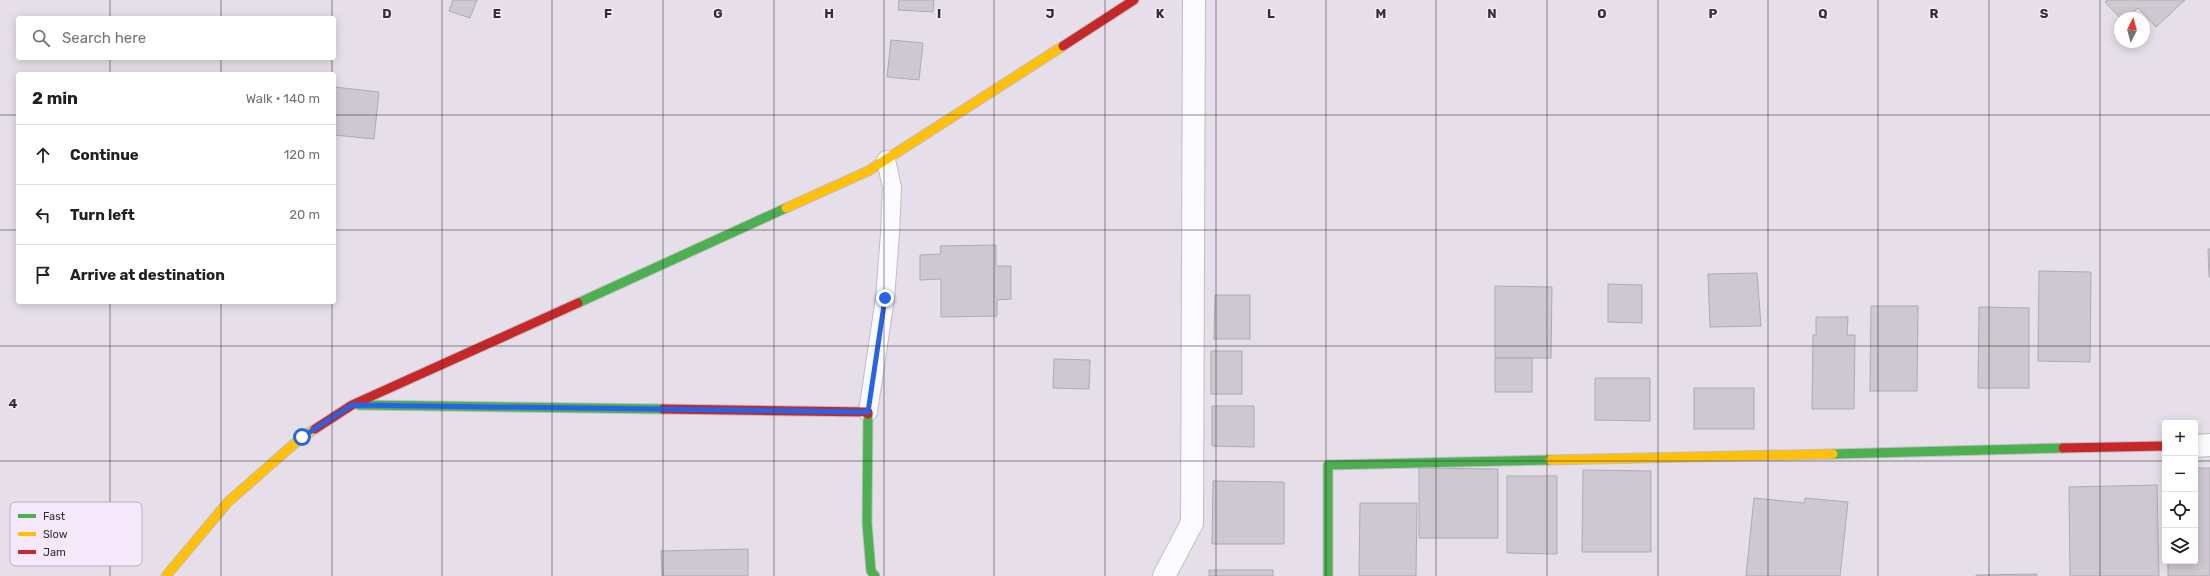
<!DOCTYPE html>
<meta charset="utf-8">
<style>
body{margin:0;font-family:Rubik,sans-serif;background:#f6f6f6;color:#202124}
.controls{position:absolute;right:12px;bottom:12px;display:grid;overflow:hidden;border-radius:4px;box-shadow:0 2px 10px #0003}
.controls button{width:36px;height:36px;display:grid;place-items:center;padding:0;border:0;border-bottom:1px solid #e0e0e0;background:#fff;color:#202124;font:20px sans-serif}
.compass{position:absolute;left:2114px;top:12px;width:36px;height:36px;border-radius:50%;background:#fff;box-shadow:0 2px 10px #0003;rotate:6deg}
.stop{position:absolute;width:12px;height:12px;margin:-9px;border:3px solid #2563eb;border-radius:50%;background:#fff}
.stop.end{background:#2563eb;border-color:#fff;box-shadow:0 1px 4px #0008}
.list{margin:0;padding:0;list-style:none}
h2{display:flex;justify-content:space-between;align-items:center;height:52px;margin:0;padding:0 16px;font-size:17px}
h2 small{font-size:13px;font-weight:400;color:#757577}
.list li{display:grid;grid-template-columns:26px 1fr auto;gap:12px;align-items:center;box-sizing:border-box;height:60px;padding:0 16px;border-top:1px solid #e0e0e0}
.list b{display:block;font-size:15px;white-space:nowrap}
.list em{font-size:13px;font-style:normal;color:#757577}
.icon{flex:none;width:22px;height:22px;fill:none;stroke:currentColor;stroke-width:2;stroke-linecap:round;stroke-linejoin:round}
.map{position:relative;flex:none;width:2210px;height:576px;overflow:hidden}
.search{position:absolute;background:#fff;box-shadow:0 2px 10px #0003;left:16px;top:16px;width:320px;height:44px;display:flex;align-items:center;gap:10px;box-sizing:border-box;padding:0 14px;border-radius:4px;color:#757577;font-size:15px}
.panel{position:absolute;background:#fff;box-shadow:0 2px 10px #0003;left:16px;top:72px;width:320px;height:232px;border-radius:4px}
.map>svg:first-child{display:block}
</style>
<div class="map">
<svg width="2210" height="576" viewBox="0 0 2210 576">
<rect width="100%" height="100%" fill="#e6dfe9"/>
<!-- building -->
<g fill="#cec8d0" stroke="#afaab1">
<path d="M 453,0 L 477,0 L 470,18 L 449,11 Z"/>
<path d="M 899,0 L 934,0 L 933,12 L 898,10 Z"/>
<path d="M 2107,0 L 2185,0 L 2156,27 L 2138,8 L 2127,18 L 2120,18 L 2105,2 Z"/>
<path d="M 891,40 L 923,43 L 919,80 L 887,77 Z"/>
<path d="M 334,87 L 379,92 L 374,139 L 334,135 Z"/>
<path d="M 996,245 L 996,266 L 1011,266 L 1011,299 L 997,300 L 997,316 L 941,317 L 941,279 L 920,280 L 920,255 L 941,254 L 940,246 Z"/>
<path d="M 2208,249 L 2210,249 L 2210,277 L 2209,277 Z"/>
<path d="M 2039,271 L 2091,272 L 2090,362 L 2038,361 Z"/>
<path d="M 1757,273 L 1761,326 L 1710,327 L 1708,274 Z"/>
<path d="M 1608,284 L 1642,285 L 1642,323 L 1608,322 Z"/>
<path d="M 1495,286 L 1552,287 L 1551,358 L 1495,358 Z"/>
<path d="M 1215,295 L 1250,295 L 1250,339 L 1214,339 Z"/>
<path d="M 1871,306 L 1918,306 L 1917,391 L 1870,391 Z"/>
<path d="M 1979,307 L 2029,308 L 2029,388 L 1978,388 Z"/>
<path d="M 1816,317 L 1848,317 L 1847,335 L 1855,335 L 1854,409 L 1812,409 L 1813,335 L 1816,335 Z"/>
<rect x="1211" y="351" width="31" height="43"/>
<rect x="1495" y="358" width="37" height="34"/>
<path d="M 1054,359 L 1090,360 L 1089,389 L 1053,388 Z"/>
<path d="M 1595,378 L 1650,378 L 1650,421 L 1595,420 Z"/>
<rect x="1694" y="388" width="60" height="41"/>
<path d="M 1212,406 L 1254,406 L 1254,447 L 1212,446 Z"/>
<path d="M 1419,468 L 1498,469 L 1498,538 L 1419,538 Z"/>
<path d="M 2195,468 L 2210,468 L 2210,576 L 2168,576 L 2168,561 L 2195,561 Z"/>
<path d="M 1583,470 L 1651,471 L 1651,552 L 1582,552 Z"/>
<path d="M 1507,476 L 1557,476 L 1557,554 L 1507,553 Z"/>
<path d="M 1213,481 L 1284,482 L 1284,544 L 1212,544 Z"/>
<path d="M 2157,485 L 2159,576 L 2070,576 L 2069,487 Z"/>
<path d="M 1754,498 L 1804,503 L 1805,498 L 1848,502 L 1840,576 L 1746,576 Z"/>
<path d="M 1360,503 L 1417,503 L 1416,576 L 1359,576 Z"/>
<path d="M 748,549 L 748,576 L 662,576 L 661,551 Z"/>
<rect x="1209" y="570" width="64" height="6"/>
<path d="M 2037,574 L 2037,576 L 1976,576 L 1976,575 Z"/>
</g>
<g fill="none" stroke-linecap="round" stroke-linejoin="round">
<!-- lane casing -->
<g stroke="#c2bcc4" stroke-width="20">
<path id="lane" d="M 868,412 L 885,298 L 890,234 L 892,187 L 886,160"/>
</g>
<!-- street casing -->
<g stroke="#c2bcc4" stroke-width="24">
<g id="street">
<path d="M 2195,446 L 2210,445"/>
<path d="M 1164,576 L 1192,523 L 1194,0"/>
</g>
</g>
<!-- fast casing -->
<g stroke="#c2bcc4" stroke-width="11">
<g id="fast">
<path d="M 578,303 L 786,208"/>
<path d="M 359,405 L 663,409"/>
<path d="M 868,414 L 867,523 L 871,571 L 875,576"/>
<path d="M 1833,454 L 2063,448"/>
<path d="M 1328,576 L 1328,465 L 1550,460"/>
</g>
</g>
<!-- slow casing -->
<g stroke="#c2bcc4" stroke-width="11">
<g id="slow">
<path d="M 786,208 L 868,171 L 1063,46"/>
<path d="M 1550,460 L 1833,454"/>
<path d="M 166,576 L 228,502 L 302,437 L 315,429"/>
</g>
</g>
<!-- jam casing -->
<g stroke="#c2bcc4" stroke-width="11">
<g id="jam">
<path d="M 1063,46 L 1134,0"/>
<path d="M 663,409 L 868,412 L 868,414"/>
<path d="M 315,429 L 352,405 L 578,303"/>
<path d="M 2063,448 L 2165,446"/>
</g>
</g>
<!-- lane -->
<use href="#lane" stroke="#fbfafc" stroke-width="18"/>
<!-- street -->
<use href="#street" stroke="#fbfafc" stroke-width="22"/>
<!-- fast -->
<use href="#fast" stroke="#4caf50" stroke-width="9"/>
<!-- slow -->
<use href="#slow" stroke="#ffc107" stroke-width="9"/>
<!-- jam -->
<use href="#jam" stroke="#c62828" stroke-width="9"/>
</g>
<g fill="none" stroke-linecap="round" stroke-linejoin="round">
<!-- route -->
<path stroke="#2563eb" stroke-width="5" d="M 302,437 L 352,405 L 868,412 L 885,298"/>
</g>
<!-- grid -->
<path fill="none" stroke="#332e35" stroke-width="1" stroke-opacity="0.55" d="M 110,0 L 110,18M 221,0 L 221,18M 332,0 L 332,18M 442,0 L 442,576M 552,0 L 552,576M 663,0 L 663,576M 774,0 L 774,576M 884,0 L 884,576M 994,0 L 994,576M 1105,0 L 1105,576M 1216,0 L 1216,576M 1326,0 L 1326,576M 1436,0 L 1436,576M 1547,0 L 1547,576M 1658,0 L 1658,576M 1768,0 L 1768,576M 1878,0 L 1878,576M 1989,0 L 1989,576M 2100,0 L 2100,576M 110,58 L 110,74M 221,58 L 221,74M 332,58 L 332,74M 0,115 L 18,115M 334,115 L 2210,115M 0,230 L 18,230M 334,230 L 2210,230M 110,302 L 110,576M 221,302 L 221,576M 332,302 L 332,576M 0,346 L 2210,346M 0,461 L 2165,461M 2195,461 L 2210,461"/>
<!-- legend -->
<rect x="10" y="502" width="132" height="64" rx="6" fill="#f5e8fb" stroke="#bbb0c0" stroke-width="1"/>
<rect x="18" y="514" width="18" height="4" fill="#4caf50"/>
<rect x="18" y="532" width="18" height="4" fill="#ffc107"/>
<rect x="18" y="550" width="18" height="4" fill="#c62828"/>
<g font-size="11" fill="#332e35">
<text x="43" y="520">Fast</text>
<text x="43" y="538">Slow</text>
<text x="43" y="556">Jam</text>
</g>
<g font-size="13" text-anchor="middle" font-weight="bold" fill="#332e35" stroke="#f5e8fb" stroke-width="3" stroke-linejoin="round" paint-order="stroke">
<text x="387" y="18">D</text>
<text x="497" y="18">E</text>
<text x="608" y="18">F</text>
<text x="718" y="18">G</text>
<text x="829" y="18">H</text>
<text x="939" y="18">I</text>
<text x="1050" y="18">J</text>
<text x="1160" y="18">K</text>
<text x="1271" y="18">L</text>
<text x="1381" y="18">M</text>
<text x="1492" y="18">N</text>
<text x="1602" y="18">O</text>
<text x="1713" y="18">P</text>
<text x="1823" y="18">Q</text>
<text x="1934" y="18">R</text>
<text x="2044" y="18">S</text>
<text x="13" y="408">4</text>
</g>
</svg>
<div class="controls">
<button>+</button>
<button>−</button>
<button><svg class="icon" aria-label="locate" viewBox="0 0 24 24"><circle cx="12" cy="12" r="6"/><path d="M12 2v4M12 18v4M2 12h4M18 12h4"/></svg></button>
<button><svg class="icon" aria-label="layers" viewBox="0 0 24 24"><path d="M12 4l9 5-9 5-9-5zM3 14l9 5 9-5"/></svg></button>
</div>
<svg class="compass" viewBox="-18 -18 36 36"><path d="M0-13l5 13h-10z" fill="#e53935"/><path d="M0 13l5-13h-10z" fill="#757577"/></svg>
<div class="stop" style="left:302px;top:437px"></div>
<div class="stop end" style="left:885px;top:298px"></div>
<div class="search"><svg class="icon" aria-label="search" viewBox="0 0 24 24"><circle cx="10" cy="10" r="6"/><path d="M15 15l6 6"/></svg>Search here</div>
<section class="panel">
<h2>2 min<small>Walk · 140 m</small></h2>
<ul class="list">
<li><svg class="icon" aria-label="ahead" viewBox="0 0 24 24"><path d="M12 20V5M6 11l6-6 6 6"/></svg><div><b>Continue</b></div><em>120 m</em></li>
<li><svg class="icon" aria-label="left" viewBox="0 0 24 24"><path d="M17 20v-9H6M10 6l-5 5 5 5"/></svg><div><b>Turn left</b></div><em>20 m</em></li>
<li><svg class="icon" aria-label="arrive" viewBox="0 0 24 24"><path d="M6 21V4h12l-3 4 3 4H6"/></svg><div><b>Arrive at destination</b></div></li>
</ul>
</section>
</div>
